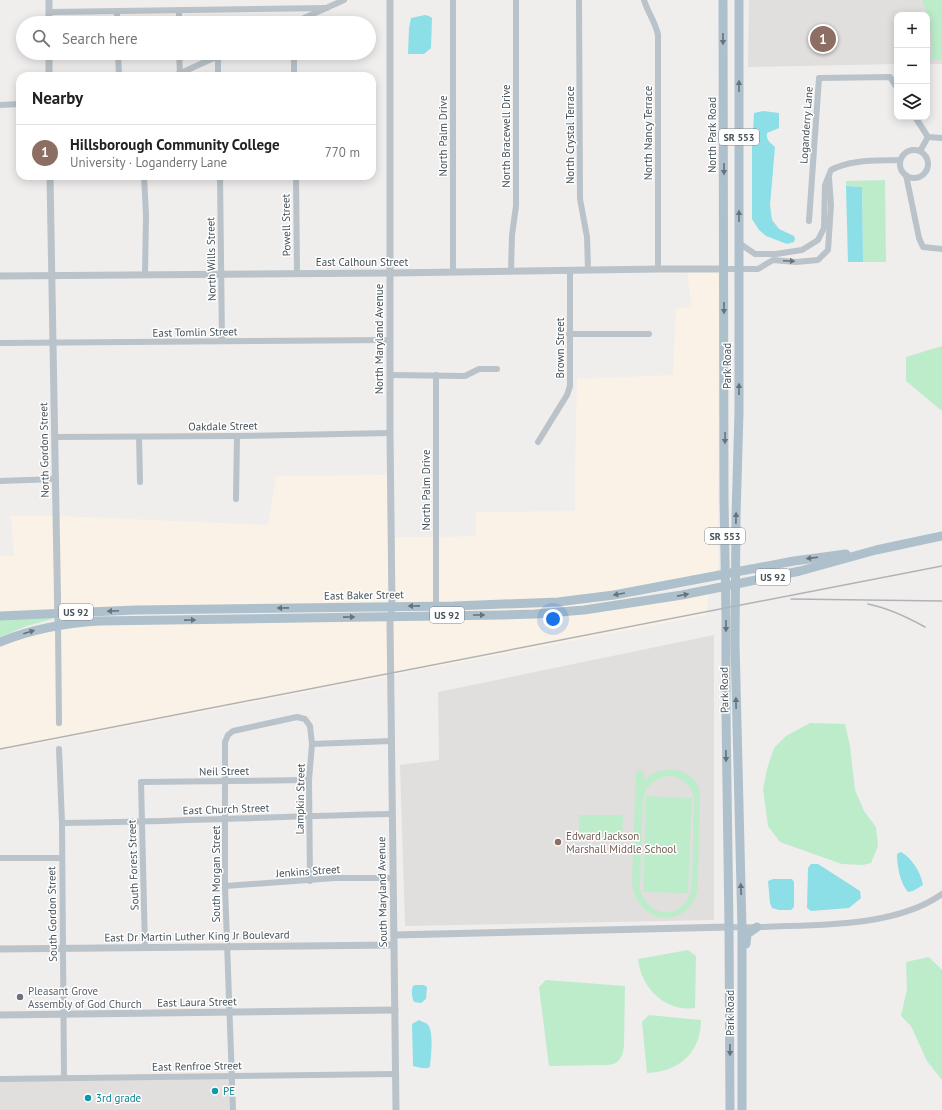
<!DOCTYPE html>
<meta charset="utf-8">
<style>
body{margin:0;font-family:"PT Sans",sans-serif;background:#f2f2f2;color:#222}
.controls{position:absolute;right:12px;top:12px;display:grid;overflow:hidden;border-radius:8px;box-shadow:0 2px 10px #0003}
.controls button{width:36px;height:36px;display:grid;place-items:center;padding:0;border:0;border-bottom:1px solid #e0e0e0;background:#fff;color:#222;font:20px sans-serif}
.you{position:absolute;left:553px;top:619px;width:14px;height:14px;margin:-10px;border:3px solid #fff;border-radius:50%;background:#1a73e8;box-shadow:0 0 0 6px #1a73e833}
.badge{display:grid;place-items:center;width:26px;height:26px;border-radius:50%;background:#d93025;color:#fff;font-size:13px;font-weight:700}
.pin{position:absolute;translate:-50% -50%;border:2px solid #fff;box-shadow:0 1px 4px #0006}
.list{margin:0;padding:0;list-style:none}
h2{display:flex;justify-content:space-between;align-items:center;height:52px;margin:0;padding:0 16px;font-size:17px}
h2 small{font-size:13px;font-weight:400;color:#767676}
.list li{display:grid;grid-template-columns:26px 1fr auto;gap:12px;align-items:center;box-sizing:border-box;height:56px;padding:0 16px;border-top:1px solid #e0e0e0}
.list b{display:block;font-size:15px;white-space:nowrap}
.list p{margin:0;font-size:13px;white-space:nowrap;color:#767676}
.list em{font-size:13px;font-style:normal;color:#767676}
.icon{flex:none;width:22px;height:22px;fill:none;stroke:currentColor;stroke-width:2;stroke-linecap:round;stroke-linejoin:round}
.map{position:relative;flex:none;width:942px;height:1110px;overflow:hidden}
.search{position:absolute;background:#fff;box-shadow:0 2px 10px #0003;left:16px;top:16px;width:360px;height:44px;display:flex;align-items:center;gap:10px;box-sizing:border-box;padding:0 14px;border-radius:22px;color:#767676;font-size:15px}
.panel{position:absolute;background:#fff;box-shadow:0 2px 10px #0003;left:16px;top:72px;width:360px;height:108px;border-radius:12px}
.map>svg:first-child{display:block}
</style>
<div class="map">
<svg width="942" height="1110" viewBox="0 0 942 1110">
<rect width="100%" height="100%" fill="#f0eded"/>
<!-- commercial -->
<g fill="#faf2e6">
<path d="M 687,272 L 719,272 L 718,567 L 716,572 L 643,586 L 557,599 L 439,603 L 439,537 L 476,536 L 476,512 L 575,511 L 575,470 L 577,379 L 673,375 L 676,308 L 692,308 Z"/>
<path d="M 387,475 L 389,603 L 60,610 L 59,516 L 268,525 L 276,476 Z"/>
<path d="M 11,516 L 54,516 L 55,611 L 0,613 L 0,556 L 14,556 Z"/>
<path d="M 394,537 L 433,537 L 433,603 L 395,603 Z"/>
<path d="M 708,594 L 707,615 L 393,675 L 393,620 L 466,618 Z"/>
<path d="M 634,595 L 630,599 L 584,606 L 535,611 L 394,613 L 394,610 Z"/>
<path d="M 387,620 L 388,676 L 0,751 L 0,646 L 7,643 L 55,629 L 56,726 L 62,726 L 61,628 L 79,626 Z"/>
</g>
<!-- education -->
<g fill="#e1dede">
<path d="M 749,0 L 942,0 L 942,64 L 927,64 L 927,15 L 897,15 L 897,64 L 748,67 Z"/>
<path d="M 714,635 L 714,920 L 405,926 L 400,765 L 439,760 L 438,692 Z"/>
<path d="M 232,1076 L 233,1110 L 0,1110 L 0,1079 Z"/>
</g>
<!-- green -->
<g fill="#bdecca" fill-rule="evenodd">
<path d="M 922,0 L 942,0 L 942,60 L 932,60 L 930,21 Z"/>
<path d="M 885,180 L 886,262 L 863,262 L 862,187 L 846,186 L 846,181 Z"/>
<path d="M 942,346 L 942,411 L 906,381 L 906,357 Z"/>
<path d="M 51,617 L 52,619 L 27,626 L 0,637 L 0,619 Z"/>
<path d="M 810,723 L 845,724 L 850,746 L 855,790 L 864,811 L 876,827 L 878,846 L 871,863 L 863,865 L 842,864 L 822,857 L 780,842 L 768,826 L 763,789 L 767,769 L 774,748 L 786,736 Z"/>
<path d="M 669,769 C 683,770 695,776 700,790 L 698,885 C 694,932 633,926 632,880 L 636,771 L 644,771 L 644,780 L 655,772 ZM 672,776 C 683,779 691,785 694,797 L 692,881 C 691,918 650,924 640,889 L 643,799 C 646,785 657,776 672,776 Z"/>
<path d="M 646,796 L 692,798 L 688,893 L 643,892 Z"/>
<path d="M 579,815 L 623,815 L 622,838 L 579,838 Z"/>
<path d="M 688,950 L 696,956 L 695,1008 C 665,1012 641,988 638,959 Z"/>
<path d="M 929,957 L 942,970 L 942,1080 L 927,1061 L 911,1026 L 901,1016 L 907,989 L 906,962 Z"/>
<path d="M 546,980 L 625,986 L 624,1046 C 623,1057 619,1064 608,1065 L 549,1066 L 539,987 Z"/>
<path d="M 649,1015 L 701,1020 C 701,1053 678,1072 647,1073 L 642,1022 Z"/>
</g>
<!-- water -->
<g fill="#8cdee7">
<path d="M 425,15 L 429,16 L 432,18 L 431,48 L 424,54 L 408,54 L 409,28 L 411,18 Z"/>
<path d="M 763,111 L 779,113 L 779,128 L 767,133 C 766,140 770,143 775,147 L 770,205 L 772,220 L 779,229 L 794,236 L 795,239 L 794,242 L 787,244 L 766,236 L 759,230 L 752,219 L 752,149 L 754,113 Z"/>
<path d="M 846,186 L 862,187 L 863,262 L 848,262 Z"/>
<path d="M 901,852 C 912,858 921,873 923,885 L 913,891 L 908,892 C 900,883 897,866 897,854 Z"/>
<path d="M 811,864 L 818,864 L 860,891 L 861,898 L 849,908 L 811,911 L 807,908 L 808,868 Z"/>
<path d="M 773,879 L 792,879 L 794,882 L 794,907 L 791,910 L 779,910 L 772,908 L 770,903 L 768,881 Z"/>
<path d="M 415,985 L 424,985 L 427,987 L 426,999 L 421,1003 L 414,1002 C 412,998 411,990 413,986 Z"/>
<path d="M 419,1020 C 422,1022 426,1022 428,1025 C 434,1032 431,1057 430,1067 C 425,1070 419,1067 413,1066 L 412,1024 Z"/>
</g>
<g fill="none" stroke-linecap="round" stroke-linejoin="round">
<!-- minor -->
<g stroke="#b9c3c9" stroke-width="6">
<path d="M 453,0 L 453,272"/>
<path d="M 579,0 L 580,199 L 587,237 L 588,269"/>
<path d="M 644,0 C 648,13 655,21 658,35 L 658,269"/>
<path d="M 179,10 L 179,23"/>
<path d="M 117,11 L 117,23"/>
<path d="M 49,12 L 327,8"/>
<path d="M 293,23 L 344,0"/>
<path d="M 118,53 L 119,76"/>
<path d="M 179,53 L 180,74"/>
<path d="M 294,53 L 294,76"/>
<path d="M 218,56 L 218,76"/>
<path d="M 174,76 L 225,53"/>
<path d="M 0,105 L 20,104"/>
<path d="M 915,117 L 928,137 L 920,151"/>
<path d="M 928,137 L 942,138"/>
<circle cx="914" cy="164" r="14"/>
<path d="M 906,175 L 919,238 L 923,247 L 942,249"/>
<path d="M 144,176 L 146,215 L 145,274"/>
<path d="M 220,176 L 222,341"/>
<path d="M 296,176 L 297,273"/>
<path d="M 809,221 L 819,78 L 890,77 L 897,88"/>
<path d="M 739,243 L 755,254 L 776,254 L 802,250 L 818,240 L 824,228 L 825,185 L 831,170 C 851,159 878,161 900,160"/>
<path d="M 724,269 L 758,269 L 773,260 L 796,262 L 818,260 L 828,250 L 831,205 L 829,178"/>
<path d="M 511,271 L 512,235 L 516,206 L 516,0"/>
<path d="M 569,334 L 649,334"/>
<path d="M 0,343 L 390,340"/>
<path d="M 390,375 L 465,376 L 479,369 L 497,369"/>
<path d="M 56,437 L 237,436 L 390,433"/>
<path d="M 139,437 L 140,482"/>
<path d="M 538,442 L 567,395 L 570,386 L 570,270"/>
<path d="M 0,481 L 56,479"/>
<path d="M 236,499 L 237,436"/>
<path d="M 436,606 L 436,375"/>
<path d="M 58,625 L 59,723"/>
<path d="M 312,744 L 391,741"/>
<path d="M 59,749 L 62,823 L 64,1078"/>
<path d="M 62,823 C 172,822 282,816 392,814"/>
<path d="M 0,858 L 62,858"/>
<path d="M 225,886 L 335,878 L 393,878"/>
<path d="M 729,927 C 749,928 768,927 788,926 C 835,925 902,923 942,894"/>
<path d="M 145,947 L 141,782 L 309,780"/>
<path d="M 0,1079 L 395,1074"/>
<path d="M 233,1110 L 225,886 L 225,742 L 228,735 L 233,731 L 297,717 L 305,719 L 310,726 L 312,744 L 309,780 L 310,881"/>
</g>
<!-- tertiary -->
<g stroke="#b9c3c9" stroke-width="7">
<path d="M 390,0 L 390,433 L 392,606 L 390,622 L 396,1110"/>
<path d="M 49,23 L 49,0"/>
<path d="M 49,76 L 49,53"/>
<path d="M 50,176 L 58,625"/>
<path d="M 0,276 L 390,273 L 658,269 L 724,269"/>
<path d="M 394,935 L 729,927"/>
<path d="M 0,949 L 394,945"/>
<path d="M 0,1015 L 395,1010"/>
</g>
<!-- primary -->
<g stroke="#aec0cb" stroke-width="9">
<path d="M 723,0 L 724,499 L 726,615 L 726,713 L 729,927 L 730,1110"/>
<path d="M 739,0 L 739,412 L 736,516 L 735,643 L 742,928 L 742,1110"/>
<path d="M 0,616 L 135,610 L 454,606 L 558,602 L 614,595 L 794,561 L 846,554"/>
<path d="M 0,642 C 32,629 65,623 99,621 L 501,615 L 535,614 L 584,610 L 682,595 L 800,571 L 876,550 L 942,536"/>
<path d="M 746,944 L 747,934 L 757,927"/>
</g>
<!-- rail -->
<g stroke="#afb3b7" stroke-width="1.5">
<path d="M 791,599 L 942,601"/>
<path d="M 868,604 C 888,608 907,617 925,627"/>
<path d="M 0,749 L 942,566"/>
</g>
</g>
<!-- one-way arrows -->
<defs><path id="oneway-solid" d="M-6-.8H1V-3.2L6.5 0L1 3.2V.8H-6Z"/></defs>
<g fill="#65737b">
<use href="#oneway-solid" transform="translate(723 39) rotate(90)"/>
<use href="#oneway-solid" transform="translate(739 86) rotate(-90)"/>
<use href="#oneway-solid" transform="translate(724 169) rotate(90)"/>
<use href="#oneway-solid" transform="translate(739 216) rotate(-90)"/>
<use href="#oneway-solid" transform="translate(724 308) rotate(90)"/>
<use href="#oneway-solid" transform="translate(739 389) rotate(-90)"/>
<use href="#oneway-solid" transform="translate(725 438) rotate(91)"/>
<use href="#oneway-solid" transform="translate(736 518) rotate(-89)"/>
<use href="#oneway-solid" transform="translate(812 558) rotate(173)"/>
<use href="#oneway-solid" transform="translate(619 594) rotate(170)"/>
<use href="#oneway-solid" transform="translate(683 595) rotate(-11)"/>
<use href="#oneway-solid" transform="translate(414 606) rotate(179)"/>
<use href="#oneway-solid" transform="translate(283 608) rotate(179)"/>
<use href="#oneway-solid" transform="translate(113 611) rotate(178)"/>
<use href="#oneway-solid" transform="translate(479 615)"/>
<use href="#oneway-solid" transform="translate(349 617) rotate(-1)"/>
<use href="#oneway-solid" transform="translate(190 620) rotate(-1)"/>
<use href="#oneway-solid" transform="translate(726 626) rotate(90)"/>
<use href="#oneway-solid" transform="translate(29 632) rotate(-17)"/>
<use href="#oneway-solid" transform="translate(736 703) rotate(-91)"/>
<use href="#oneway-solid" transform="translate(726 756) rotate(89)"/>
<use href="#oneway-solid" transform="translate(741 889) rotate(-92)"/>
<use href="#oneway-solid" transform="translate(730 1050) rotate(90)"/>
</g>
<use fill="#68747b" href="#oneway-solid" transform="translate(789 261) rotate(2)"/>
<!-- markers -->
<circle fill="#8d6e63" stroke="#fff" stroke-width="1.5" cx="558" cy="842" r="4"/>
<circle fill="#6b7280" stroke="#fff" stroke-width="1.5" cx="20" cy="997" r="4"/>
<g fill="#0f9aa8" stroke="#fff" stroke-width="1.5">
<circle cx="215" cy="1091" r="4"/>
<circle cx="88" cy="1098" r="4"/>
</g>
<g text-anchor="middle" stroke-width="3" stroke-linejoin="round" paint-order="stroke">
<!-- shield labels -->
<g fill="#fff" stroke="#7e868b" stroke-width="1">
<rect x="719" y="129" width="40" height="16" rx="3"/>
<rect x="705" y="528" width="40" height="16" rx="3"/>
<rect x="756" y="569" width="34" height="16" rx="3"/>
<rect x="59" y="604" width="34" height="16" rx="3"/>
<rect x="430" y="607" width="34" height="16" rx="3"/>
</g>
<g font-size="10" font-weight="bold" fill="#465259">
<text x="739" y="141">SR 553</text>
<text x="725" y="540">SR 553</text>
<text x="773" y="581">US 92</text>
<text x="76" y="616">US 92</text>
<text x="447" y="619">US 92</text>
</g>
<!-- street labels -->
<g font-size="11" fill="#465259" stroke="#fff">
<text transform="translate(806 125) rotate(-86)" y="4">Loganderry Lane</text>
<text transform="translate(648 133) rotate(-90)" y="4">North Nancy Terrace</text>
<text transform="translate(570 135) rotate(-90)" y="4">North Crystal Terrace</text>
<text transform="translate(712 135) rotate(-90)" y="4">North Park Road</text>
<text transform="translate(443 136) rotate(-90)" y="4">North Palm Drive</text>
<text transform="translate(506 136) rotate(-90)" y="4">North Bracewell Drive</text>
<text transform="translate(286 225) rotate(-91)" y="4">Powell Street</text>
<text transform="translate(211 259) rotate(-91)" y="4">North Wills Street</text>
<text x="362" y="266">East Calhoun Street</text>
<text transform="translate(195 332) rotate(-1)" y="4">East Tomlin Street</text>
<text transform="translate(379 339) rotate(-90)" y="4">North Maryland Avenue</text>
<text transform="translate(560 348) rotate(-90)" y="4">Brown Street</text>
<text transform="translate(727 366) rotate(-90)" y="4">Park Road</text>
<text transform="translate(223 426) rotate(-1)" y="4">Oakdale Street</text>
<text transform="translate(44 450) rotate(-91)" y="4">North Gordon Street</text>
<text transform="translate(426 490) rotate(-90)" y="4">North Palm Drive</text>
<text transform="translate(364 595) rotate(-1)" y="4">East Baker Street</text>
<text transform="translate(724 690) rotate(-91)" y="4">Park Road</text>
<text transform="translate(224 771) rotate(-1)" y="4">Neil Street</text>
<text transform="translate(300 799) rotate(-89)" y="4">Lampkin Street</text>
<text transform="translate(226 809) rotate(-2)" y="4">East Church Street</text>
<text transform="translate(133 865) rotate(-92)" y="4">South Forest Street</text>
<text transform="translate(308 871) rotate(-4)" y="4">Jenkins Street</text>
<text transform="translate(216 874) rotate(-90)" y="4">South Morgan Street</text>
<text transform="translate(382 892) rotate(-91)" y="4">South Maryland Avenue</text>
<text transform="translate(52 914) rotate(-91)" y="4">South Gordon Street</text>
<text transform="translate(197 936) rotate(-1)" y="4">East Dr Martin Luther King Jr Boulevard</text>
<text transform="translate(197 1002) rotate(-1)" y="4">East Laura Street</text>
<text transform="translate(730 1013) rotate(-90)" y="4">Park Road</text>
<text transform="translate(197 1066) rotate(-1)" y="4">East Renfroe Street</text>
</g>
<!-- education labels -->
<g font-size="11" fill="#785e54" stroke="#fff" text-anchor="start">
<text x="566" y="840">Edward Jackson<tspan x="566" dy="13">Marshall Middle School</tspan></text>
</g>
<!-- worship labels -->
<g font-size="11" fill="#5b616d" stroke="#fff" text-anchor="start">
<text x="28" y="995">Pleasant Grove<tspan x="28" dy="13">Assembly of God Church</tspan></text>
</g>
<!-- culture labels -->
<g font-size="11" fill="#0d838f" stroke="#fff" text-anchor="start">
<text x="223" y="1095">PE</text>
<text x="96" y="1102">3rd grade</text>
</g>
</g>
</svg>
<div class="controls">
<button>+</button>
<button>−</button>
<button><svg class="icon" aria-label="layers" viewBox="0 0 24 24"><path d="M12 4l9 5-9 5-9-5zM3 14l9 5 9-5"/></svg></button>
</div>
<div class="you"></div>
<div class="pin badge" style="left:823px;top:39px;background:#8d6e63">1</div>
<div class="search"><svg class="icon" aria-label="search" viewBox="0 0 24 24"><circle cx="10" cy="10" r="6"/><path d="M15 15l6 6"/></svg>Search here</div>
<section class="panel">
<h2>Nearby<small></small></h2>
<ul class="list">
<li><span class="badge" style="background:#8d6e63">1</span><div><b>Hillsborough Community College</b><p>University · Loganderry Lane</p></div><em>770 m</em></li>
</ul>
</section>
</div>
